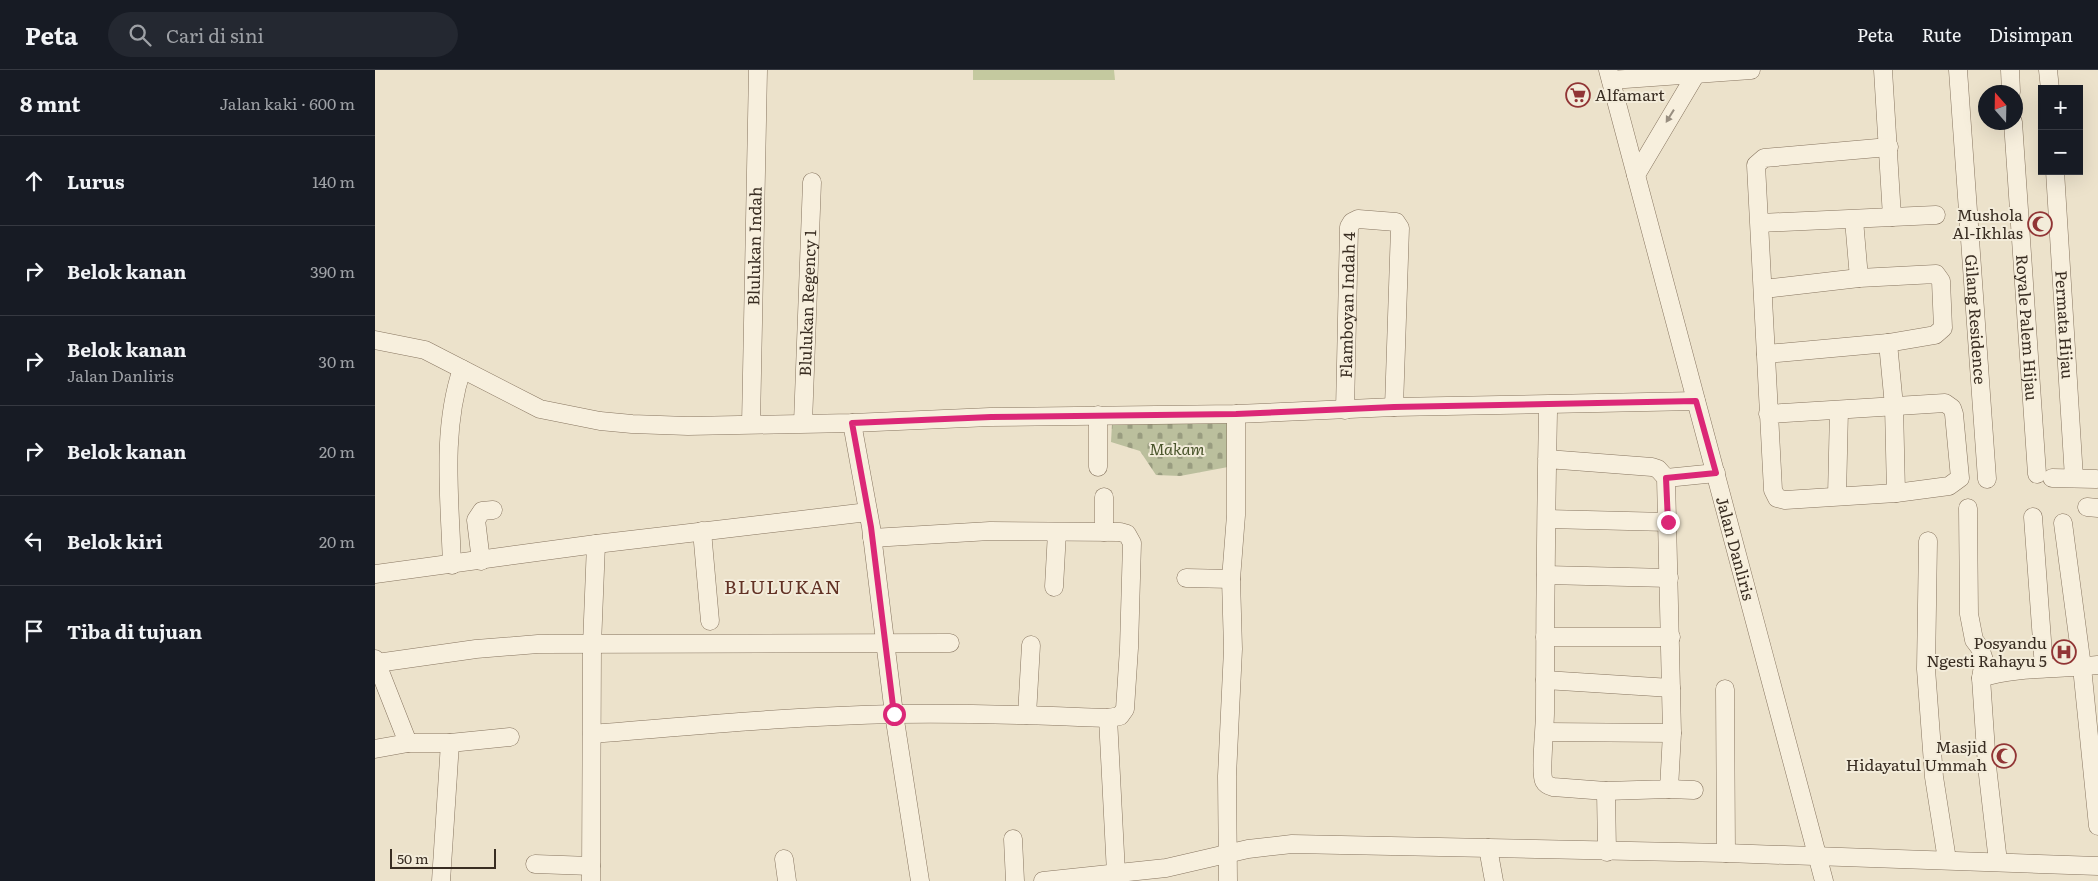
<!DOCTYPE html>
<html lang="id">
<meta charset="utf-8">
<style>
body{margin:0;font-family:Literata,serif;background:#242831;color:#f1f3f6}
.controls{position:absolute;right:15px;top:15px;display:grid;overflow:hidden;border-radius:0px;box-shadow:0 5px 20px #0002}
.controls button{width:45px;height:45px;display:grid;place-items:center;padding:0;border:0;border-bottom:1px solid #363941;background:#171b24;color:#f1f3f6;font:25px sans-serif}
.compass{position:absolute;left:1603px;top:15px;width:45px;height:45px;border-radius:50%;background:#171b24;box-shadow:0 5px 20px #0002;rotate:340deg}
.scale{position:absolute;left:15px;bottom:12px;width:106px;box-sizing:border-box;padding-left:5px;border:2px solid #392d22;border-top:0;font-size:14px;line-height:18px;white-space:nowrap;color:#392d22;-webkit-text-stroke:4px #f3ecda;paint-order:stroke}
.stop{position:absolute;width:15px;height:15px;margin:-11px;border:4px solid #db2777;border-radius:50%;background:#fff}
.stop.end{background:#db2777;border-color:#fff;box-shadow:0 1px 5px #0008}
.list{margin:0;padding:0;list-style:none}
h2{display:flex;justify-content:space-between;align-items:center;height:65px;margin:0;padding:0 20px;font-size:21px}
h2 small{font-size:16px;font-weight:400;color:#9ea1a6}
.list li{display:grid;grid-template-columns:32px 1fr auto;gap:15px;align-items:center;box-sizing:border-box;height:90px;padding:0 20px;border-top:1px solid #363941}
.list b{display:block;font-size:19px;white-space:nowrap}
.list p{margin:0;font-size:16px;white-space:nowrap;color:#9ea1a6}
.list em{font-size:16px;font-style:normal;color:#9ea1a6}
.icon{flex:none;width:28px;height:28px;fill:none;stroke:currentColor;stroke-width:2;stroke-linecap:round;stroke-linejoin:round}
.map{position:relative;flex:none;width:1723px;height:811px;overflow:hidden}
header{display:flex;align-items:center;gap:30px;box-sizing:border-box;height:70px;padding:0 25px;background:#171b24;border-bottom:1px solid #363941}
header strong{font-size:24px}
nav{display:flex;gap:28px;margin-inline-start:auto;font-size:18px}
.search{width:350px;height:45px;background:#242831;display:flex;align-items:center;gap:12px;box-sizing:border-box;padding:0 18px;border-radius:28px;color:#9ea1a6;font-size:19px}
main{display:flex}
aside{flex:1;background:#171b24}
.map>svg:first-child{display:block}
</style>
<header>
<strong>Peta</strong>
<div class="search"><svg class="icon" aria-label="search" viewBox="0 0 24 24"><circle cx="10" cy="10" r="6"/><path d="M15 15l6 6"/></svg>Cari di sini</div>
<nav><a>Peta</a><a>Rute</a><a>Disimpan</a></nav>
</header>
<main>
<aside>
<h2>8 mnt<small>Jalan kaki · 600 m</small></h2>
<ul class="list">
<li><svg class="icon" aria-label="ahead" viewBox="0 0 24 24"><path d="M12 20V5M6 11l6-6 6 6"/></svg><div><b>Lurus</b></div><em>140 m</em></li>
<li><svg class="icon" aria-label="right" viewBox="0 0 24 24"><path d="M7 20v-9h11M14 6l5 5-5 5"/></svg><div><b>Belok kanan</b></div><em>390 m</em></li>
<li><svg class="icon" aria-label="right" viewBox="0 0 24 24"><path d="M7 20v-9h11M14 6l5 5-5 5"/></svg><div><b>Belok kanan</b><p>Jalan Danliris</p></div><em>30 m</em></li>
<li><svg class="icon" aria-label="right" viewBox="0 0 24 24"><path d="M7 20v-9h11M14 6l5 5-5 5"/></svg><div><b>Belok kanan</b></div><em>20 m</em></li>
<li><svg class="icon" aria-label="left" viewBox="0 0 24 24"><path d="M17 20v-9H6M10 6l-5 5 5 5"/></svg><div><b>Belok kiri</b></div><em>20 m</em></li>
<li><svg class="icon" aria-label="arrive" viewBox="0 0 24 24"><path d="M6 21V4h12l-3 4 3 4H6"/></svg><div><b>Tiba di tujuan</b></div></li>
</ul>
</aside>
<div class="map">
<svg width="1723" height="811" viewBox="0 0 1723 811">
<defs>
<pattern id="cemetery-stones" width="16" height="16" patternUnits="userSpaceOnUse" patternTransform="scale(1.25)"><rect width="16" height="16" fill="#bbbf9d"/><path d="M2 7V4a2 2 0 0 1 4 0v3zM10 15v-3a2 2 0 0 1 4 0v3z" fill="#999c80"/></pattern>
</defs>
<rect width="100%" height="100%" fill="#ece2cb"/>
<!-- green -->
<path fill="#c4c99f" d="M 598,0 L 739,0 L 740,10 L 598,10 Z"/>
<!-- cemetery -->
<path fill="url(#cemetery-stones)" d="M 849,350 L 854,354 L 853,397 L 805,406 L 781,405 L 765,381 L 736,372 L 737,354 Z"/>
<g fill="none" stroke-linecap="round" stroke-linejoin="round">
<!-- minor casing -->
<g stroke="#877560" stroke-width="19">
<g id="minor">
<path id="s1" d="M 1233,0 L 1449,811"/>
<path id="s2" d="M 1583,0 L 1612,409"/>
<path d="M 1635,0 L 1636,22"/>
<path d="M 1673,0 L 1675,19"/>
<path d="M 1236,10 L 1376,0"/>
<path id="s3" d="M 1638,52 L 1662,404"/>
<path id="s4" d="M 1680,101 L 1699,408"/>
<path d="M 1261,105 L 1321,4"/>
<path d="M 1517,147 L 1561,145"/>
<path d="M 1479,150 L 1484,208"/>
<path d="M 1385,153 L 1517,147 L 1508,0"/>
<path d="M 1389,219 L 1484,208 L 1561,204 L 1566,211 L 1568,258 L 1560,265 L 1513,273 L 1391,284"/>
<path d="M 0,270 L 50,280 L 165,339 L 225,351 L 257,354 L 313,356 L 477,353 L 615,347 L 861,344 L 1019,337 L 1321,331"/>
<path d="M 1513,273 L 1519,336 L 1521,423"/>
<path id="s5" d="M 970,340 L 974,157 L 977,152 L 983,149 L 1021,152 L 1025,158 L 1019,337"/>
<path d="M 1393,344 L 1570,333 L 1577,338 L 1579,344 L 1585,408 L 1574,416 L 1521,423 L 1410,430 L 1402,428 L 1398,420 L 1381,95 L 1389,88 L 1514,77"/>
<path d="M 723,345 L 723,397"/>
<path id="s6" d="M 428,353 L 437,112"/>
<path d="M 477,353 L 496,457 L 519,644 L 545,811"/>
<path id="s7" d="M 376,354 L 383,0"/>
<path d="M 1172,389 L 1277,397 L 1283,399 L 1291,408 L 1297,663 L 1294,719 L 1231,721 L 1178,717 C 1174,716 1171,715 1169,711 C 1165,703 1170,656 1170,643 C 1170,543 1171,442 1173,342"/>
<path d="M 1291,408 L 1341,403"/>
<path d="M 1677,408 L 1721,409"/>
<path d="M 1462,426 L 1464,340"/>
<path d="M 1712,437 L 1723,438"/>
<path d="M 1593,438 L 1594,544 L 1599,570 L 1605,578 L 1609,590 L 1606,608"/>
<path d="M 1658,447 L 1669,598"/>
<path d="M 1172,449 L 1293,452"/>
<path d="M 1688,453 L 1707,597 L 1723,756"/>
<path d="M 327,461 L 335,551"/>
<path d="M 729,462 L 729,427"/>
<path d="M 1553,471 L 1551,599 L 1559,707 L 1572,790"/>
<path d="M 106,491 L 101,450 L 107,441 L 118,440"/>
<path d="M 77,495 C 75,430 66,361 87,299"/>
<path d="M 0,504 L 221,474 L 493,442"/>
<path d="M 1171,505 L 1294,508"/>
<path d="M 811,508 L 856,509"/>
<path d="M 679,517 L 682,462"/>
<path d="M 1170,567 L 1296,567"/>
<path d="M 0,589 L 33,673"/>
<path d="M 2,593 L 101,579 L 163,574 L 575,573"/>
<path d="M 1170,610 L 1296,618"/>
<path d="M 1350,619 L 1351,783"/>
<path d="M 652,645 L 656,575"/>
<path d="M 733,648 L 741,803"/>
<path d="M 1170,662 L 1297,663"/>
<path d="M 217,664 C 318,656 419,646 520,644 C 591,643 662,645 733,648 L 745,646 L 750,639 L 754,578 L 757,473 L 752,464 L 745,462 L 615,461 L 497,468"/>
<path d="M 0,679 L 33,673 L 75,673 L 135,667"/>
<path d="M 1294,719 L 1319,720"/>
<path d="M 1231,721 L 1232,782"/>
<path d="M 638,769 L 640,811"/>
<path d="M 1113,778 L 1119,811"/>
<path d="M 409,789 L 412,811"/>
<path d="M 1623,792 L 1612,696 L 1606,608 C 1644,596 1685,600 1723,595"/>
<path d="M 160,794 L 216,796"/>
<path d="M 66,811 L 75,673"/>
<path d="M 216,811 L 217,575 L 221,474"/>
<path d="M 668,811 L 791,798 L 873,779 L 917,774 L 1351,783 L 1723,796"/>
<path d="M 853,811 L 852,706 L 858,579 L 856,509 L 861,445 L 861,344"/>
</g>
</g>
<!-- minor -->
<use href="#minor" stroke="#f7efdd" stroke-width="18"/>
</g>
<!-- one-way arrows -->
<defs><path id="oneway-solid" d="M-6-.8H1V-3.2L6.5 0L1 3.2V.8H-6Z" transform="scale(1.25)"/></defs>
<use fill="#988e80" href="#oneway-solid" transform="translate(1295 46) rotate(122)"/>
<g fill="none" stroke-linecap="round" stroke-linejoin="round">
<!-- route -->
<path stroke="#db2777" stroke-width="6" d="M 519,644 L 496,457 L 477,353 L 616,347 L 861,344 L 1019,337 L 1321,331 L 1341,403 L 1291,408 L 1293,452"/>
</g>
<!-- icons -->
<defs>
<g id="supermarket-ring" transform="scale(1.25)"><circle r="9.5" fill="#f3ecda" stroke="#913535" stroke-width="1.5"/><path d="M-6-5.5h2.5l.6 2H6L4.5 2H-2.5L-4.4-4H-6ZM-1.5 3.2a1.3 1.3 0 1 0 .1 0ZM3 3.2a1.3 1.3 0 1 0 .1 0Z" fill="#913535"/></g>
<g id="mosque-ring" transform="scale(1.25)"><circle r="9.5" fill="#f3ecda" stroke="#913535" stroke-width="1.5"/><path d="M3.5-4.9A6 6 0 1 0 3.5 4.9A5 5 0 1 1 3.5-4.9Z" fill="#913535"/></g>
<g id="hospital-ring" transform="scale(1.25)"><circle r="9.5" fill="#f3ecda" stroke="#913535" stroke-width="1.5"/><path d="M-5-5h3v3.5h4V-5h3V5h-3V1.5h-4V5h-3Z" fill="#913535"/></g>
</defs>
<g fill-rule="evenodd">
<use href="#supermarket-ring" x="1203" y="25"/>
<use href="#mosque-ring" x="1665" y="154"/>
<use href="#hospital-ring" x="1689" y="582"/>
<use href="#mosque-ring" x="1629" y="686"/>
</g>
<g text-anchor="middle" stroke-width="4" stroke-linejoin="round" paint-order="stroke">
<!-- poi labels -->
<g font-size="16" fill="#392d22" stroke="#f3ecda" text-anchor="end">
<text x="1220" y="31" text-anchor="start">Alfamart</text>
<text x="1648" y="151">Mushola<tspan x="1648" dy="18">Al-Ikhlas</tspan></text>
<text x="1672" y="579">Posyandu<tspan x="1672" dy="18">Ngesti Rahayu 5</tspan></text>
<text x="1612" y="683">Masjid<tspan x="1612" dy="18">Hidayatul Ummah</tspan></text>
</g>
<!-- street labels -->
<g font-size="16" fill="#392d22" stroke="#f3ecda">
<text dy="6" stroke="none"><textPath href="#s7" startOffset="178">Blulukan Indah</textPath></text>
<text dy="6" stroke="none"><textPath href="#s6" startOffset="120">Blulukan Regency 1</textPath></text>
<text dy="6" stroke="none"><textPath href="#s5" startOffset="105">Flamboyan Indah 4</textPath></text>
<text dy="6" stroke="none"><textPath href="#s2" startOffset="250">Gilang Residence</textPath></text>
<text dy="6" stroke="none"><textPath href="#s4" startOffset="154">Permata Hijau</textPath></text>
<text dy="6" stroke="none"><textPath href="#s3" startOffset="206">Royale Palem Hijau</textPath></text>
<text dy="6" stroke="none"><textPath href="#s1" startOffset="495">Jalan Danliris</textPath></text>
</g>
<!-- park labels -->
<g font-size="16" font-style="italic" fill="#49542b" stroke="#f3ecda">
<text x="802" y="385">Makam</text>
</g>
<!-- quarter labels -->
<g font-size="19" letter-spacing="1" fill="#623225" stroke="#f3ecda">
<text x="408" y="524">BLULUKAN</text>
</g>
</g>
</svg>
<div class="controls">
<button>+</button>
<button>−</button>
</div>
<svg class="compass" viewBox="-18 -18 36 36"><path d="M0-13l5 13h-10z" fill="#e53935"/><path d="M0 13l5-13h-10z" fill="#9ea1a6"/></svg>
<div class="scale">50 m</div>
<div class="stop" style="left:519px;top:644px"></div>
<div class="stop end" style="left:1293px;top:452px"></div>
</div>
</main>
